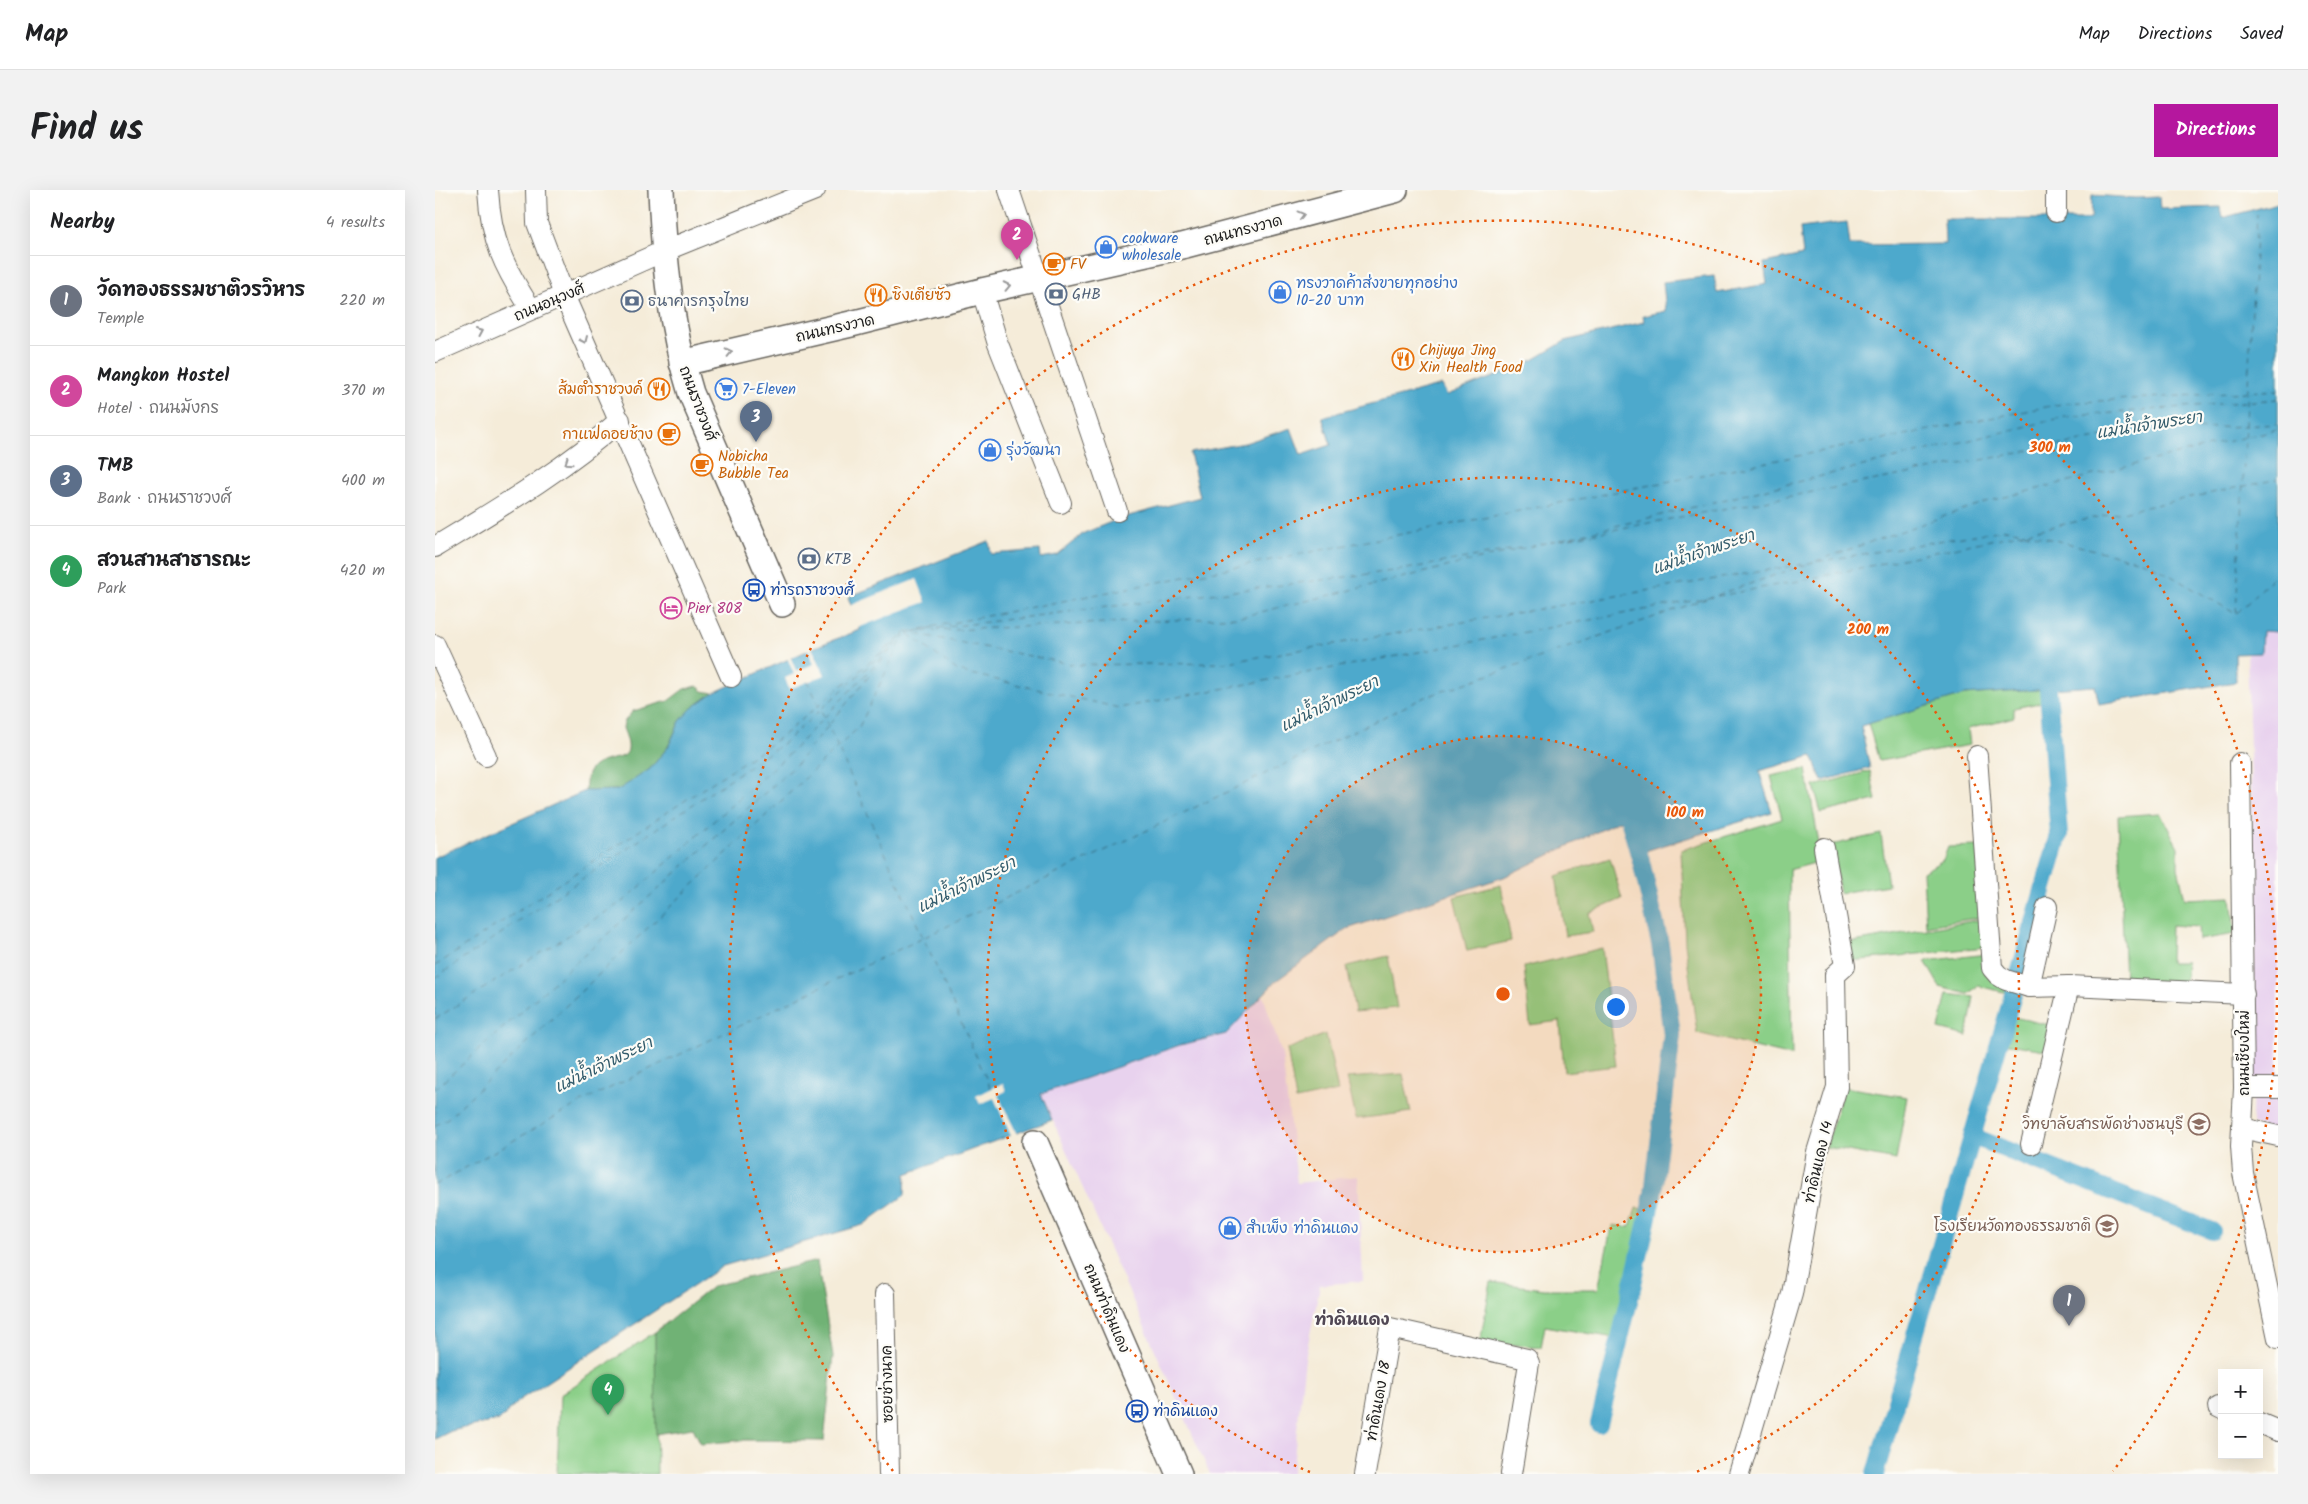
<!DOCTYPE html>
<meta charset="utf-8">
<style>
body{margin:0;font-family:Kalam,"Playpen Sans Thai",sans-serif;background:#f2f2f2;color:#202124}
.controls{position:absolute;right:15px;bottom:15px;display:grid;overflow:hidden;border-radius:0px;box-shadow:0 5px 20px #0002}
.controls button{width:45px;height:45px;display:grid;place-items:center;padding:0;border:0;border-bottom:1px solid #e0e0e0;background:#fff;color:#202124;font:25px sans-serif}
.you{position:absolute;left:1180px;top:816px;width:18px;height:18px;margin:-12px;border:4px solid #fff;border-radius:50%;background:#1a73e8;box-shadow:0 0 0 8px #1a73e833}
.badge{display:grid;place-items:center;width:32px;height:32px;border-radius:50%;background:#b5179e;color:#fff;font-size:16px;font-weight:700}
.pin{position:absolute;translate:-50% -41px;filter:drop-shadow(0 1px 2px #0008)}
.pin::after{content:'';position:absolute;top:26px;width:18px;height:15px;background:inherit;clip-path:polygon(0 0,100% 0,50% 100%)}
.list{margin:0;padding:0;list-style:none}
h2{display:flex;justify-content:space-between;align-items:center;height:65px;margin:0;padding:0 20px;font-size:21px}
h2 small{font-size:16px;font-weight:400;color:#757577}
.list li{display:grid;grid-template-columns:32px 1fr auto;gap:15px;align-items:center;box-sizing:border-box;height:90px;padding:0 20px;border-top:1px solid #e0e0e0}
.list b{display:block;font-size:19px;white-space:nowrap}
.list p{margin:0;font-size:16px;white-space:nowrap;color:#757577}
.list em{font-size:16px;font-style:normal;color:#757577}
.map{position:relative;flex:none;width:1843px;height:1284px;overflow:hidden;border-radius:0px}
header{display:flex;align-items:center;gap:30px;box-sizing:border-box;height:70px;padding:0 25px;background:#fff;border-bottom:1px solid #e0e0e0}
header strong{font-size:24px}
nav{display:flex;gap:28px;margin-inline-start:auto;font-size:18px}
.intro{display:flex;align-items:center;justify-content:space-between;box-sizing:border-box;height:120px;padding:0 30px}
h1{margin:0;font-size:35px}
.button{padding:12px 22px;border-radius:0px;background:#b5179e;color:#fff;font-size:18px;font-weight:700}
main{display:flex;gap:30px;padding:0 30px}
aside{flex:1;background:#fff;border-radius:0px;box-shadow:0 5px 20px #0002}
.map>svg:first-child{display:block}
</style>
<header>
<strong>Map</strong>
<nav><a>Map</a><a>Directions</a><a>Saved</a></nav>
</header>
<div class="intro"><h1>Find us</h1><a class="button">Directions</a></div>
<main>
<aside>
<h2>Nearby<small>4 results</small></h2>
<ul class="list">
<li><span class="badge" style="background:#6b7280">1</span><div><b>วัดทองธรรมชาติวรวิหาร</b><p>Temple</p></div><em>220 m</em></li>
<li><span class="badge" style="background:#d1479c">2</span><div><b>Mangkon Hostel</b><p>Hotel · ถนนมังกร</p></div><em>370 m</em></li>
<li><span class="badge" style="background:#5c6f8a">3</span><div><b>TMB</b><p>Bank · ถนนราชวงศ์</p></div><em>400 m</em></li>
<li><span class="badge" style="background:#2e9e5b">4</span><div><b>สวนสานสาธารณะ</b><p>Park</p></div><em>420 m</em></li>
</ul>
</aside>
<div class="map">
<svg width="1843" height="1284" viewBox="0 0 1843 1284">
<rect width="100%" height="100%" fill="#fdfcf7"/>
<filter id="ink" filterUnits="userSpaceOnUse"><feTurbulence type="fractalNoise" baseFrequency=".02" numOctaves="2"/><feDisplacementMap in="SourceGraphic" scale="10" xChannelSelector="R" yChannelSelector="G"/><feConvolveMatrix kernelMatrix="1 2 1 2 8 2 1 2 1" color-interpolation-filters="sRGB"/></filter>
<filter id="wash" filterUnits="userSpaceOnUse"><feTurbulence type="fractalNoise" baseFrequency=".0096" numOctaves="4" result="noise"/><feDisplacementMap in="SourceGraphic" scale="20" xChannelSelector="R" yChannelSelector="G"/><feGaussianBlur stdDeviation="1.12" result="paint"/><feColorMatrix in="noise" values="0 0 0 0 0 0 0 0 0 0 0 0 0 0 0 0 0 1.4 0 .05"/><feComposite in="paint" operator="in"/></filter>
<g filter="url(#wash)">
<rect width="100%" height="100%" fill="#f5ecd9"/>
<!-- built -->
<g fill="#e8d2ee">
<path d="M 1826,441 L 1843,442 L 1843,942 L 1817,934 L 1820,722 L 1812,463 L 1825,463 Z"/>
<path d="M 828,805 L 847,865 L 862,993 L 923,986 L 928,1091 L 885,1095 L 870,1169 L 857,1284 L 775,1284 L 606,904 L 745,855 L 791,844 Z"/>
</g>
<!-- green -->
<g fill="#8bcf88" stroke="#547652">
<path d="M 1613,499 L 1614,511 L 1579,518 L 1579,527 L 1533,539 L 1535,555 L 1444,571 L 1433,533 L 1529,505 Z"/>
<path d="M 1371,579 L 1387,671 L 1354,680 L 1357,866 L 1262,843 L 1250,753 L 1246,660 L 1347,629 L 1336,586 Z"/>
<path d="M 1435,581 L 1441,610 L 1386,623 L 1379,596 Z"/>
<path d="M 1725,623 L 1743,657 L 1743,678 L 1750,709 L 1796,707 L 1800,744 L 1764,750 L 1763,737 L 1736,735 L 1735,772 L 1752,772 L 1750,795 L 1690,792 L 1683,626 Z"/>
<path d="M 1446,644 L 1453,695 L 1405,703 L 1396,655 Z"/>
<path d="M 1543,656 L 1548,727 L 1491,736 L 1488,682 L 1508,670 L 1513,657 Z"/>
<path d="M 1175,668 L 1187,709 L 1154,723 L 1158,742 L 1130,746 L 1121,686 Z"/>
<path d="M 1066,695 L 1076,751 L 1032,761 L 1019,707 Z"/>
<path d="M 1548,729 L 1550,757 L 1416,771 L 1413,753 Z"/>
<path d="M 1167,758 L 1181,876 L 1129,882 L 1125,831 L 1095,835 L 1089,777 Z"/>
<path d="M 1553,764 L 1576,796 L 1573,803 L 1543,796 L 1533,804 L 1505,797 L 1490,771 Z"/>
<path d="M 953,766 L 962,818 L 920,822 L 912,776 Z"/>
<path d="M 1512,804 L 1539,807 L 1532,846 L 1504,839 Z"/>
<path d="M 1574,826 L 1619,836 L 1615,861 L 1569,853 Z"/>
<path d="M 891,844 L 903,901 L 861,910 L 852,859 Z"/>
<path d="M 968,884 L 976,922 L 921,929 L 912,888 Z"/>
<path d="M 1409,897 L 1472,907 L 1461,970 L 1391,957 Z"/>
<path d="M 1201,1018 L 1212,1019 L 1180,1148 L 1110,1136 L 1106,1157 L 1045,1152 L 1056,1092 L 1108,1099 L 1163,1099 L 1177,1035 L 1195,1037 Z"/>
<path d="M 220,1142 L 222,1284 L 122,1284 L 125,1205 Z"/>
</g>
<!-- forest -->
<g fill="#70b274" stroke="#466748">
<path d="M 262,496 L 268,501 L 278,503 L 257,518 L 245,531 L 233,557 L 215,579 L 200,591 L 183,600 L 150,601 C 151,593 151,582 159,576 C 180,562 204,577 188,538 L 189,532 L 198,521 L 233,511 L 249,499 Z"/>
<path d="M 382,1071 L 398,1166 L 389,1251 L 310,1250 L 266,1254 L 258,1238 L 221,1244 L 220,1142 L 278,1096 Z"/>
</g>
<!-- water -->
<path fill="#4ea9cc" stroke="#356274" d="M 1657,5 L 1701,8 L 1724,7 L 1725,19 L 1785,17 L 1787,28 L 1843,13 L 1843,442 L 1827,441 L 1826,463 L 1800,464 L 1801,492 L 1664,514 L 1660,496 L 1529,505 L 1426,536 L 1435,578 L 1387,591 L 1377,566 L 1324,581 L 1337,622 L 1210,661 L 1193,627 L 1069,687 L 912,739 L 841,791 L 791,844 L 745,855 L 606,904 L 617,930 L 471,984 L 470,1005 L 428,1035 L 288,1076 L 83,1211 L 65,1230 L 16,1241 L 0,1249 L 0,667 L 150,601 L 183,600 L 215,579 L 233,557 L 245,531 L 257,518 L 278,503 L 385,455 L 425,440 L 413,407 L 554,351 L 556,364 L 605,360 L 606,368 L 622,365 L 649,343 L 686,328 L 765,307 L 755,263 L 810,253 L 856,238 L 866,265 L 896,255 L 887,227 L 1007,195 L 1012,205 L 1091,174 L 1130,151 L 1209,132 L 1208,126 L 1231,121 L 1228,92 L 1279,86 L 1282,103 L 1332,94 L 1329,73 L 1368,65 L 1365,38 L 1412,32 L 1415,55 L 1510,54 L 1509,29 L 1656,29 Z"/>
<!-- pier -->
<g fill="#f5ecd9">
<path d="M 482,389 L 491,412 L 463,422 L 380,455 L 422,438 L 414,416 Z"/>
<path d="M 376,456 L 390,485 L 354,499 L 350,488 L 359,484 L 352,467 L 355,466 L 361,481 L 379,474 L 373,458 Z"/>
<path d="M 568,893 L 571,901 L 563,905 L 583,946 L 577,948 L 559,908 L 545,914 L 541,906 Z"/>
</g>
<g fill="none" stroke-linecap="round" stroke-linejoin="round">
<!-- canal -->
<g stroke="#4ea9cc" stroke-width="18">
<path d="M 1539,947 L 1777,1041"/>
<path d="M 1164,1234 L 1195,1107 L 1218,1004 L 1237,845 L 1225,754 L 1206,671 L 1187,605"/>
<path d="M 1440,1284 L 1624,645 L 1613,499"/>
</g>
<!-- ferry -->
<g stroke="#325b6b" stroke-width="1" stroke-dasharray="6 5" stroke-linecap="butt">
<path d="M 1843,209 L 1630,227 L 805,427 L 471,442 L 641,475 L 788,473 L 1574,339 L 1714,373 L 1801,424 L 1843,383"/>
<path d="M 1592,342 L 1843,289"/>
<path d="M 1124,350 L 1689,243 L 1843,234"/>
<path d="M 1381,371 L 1550,312 L 1843,239"/>
<path d="M 1282,405 L 1373,374"/>
<path d="M 1801,423 L 1822,24"/>
<path d="M 486,439 L 1631,213 L 1843,200"/>
<path d="M 481,441 L 966,380 L 1091,357"/>
<path d="M 473,444 L 523,481 L 684,518 L 1369,390 L 1588,343"/>
<path d="M 373,491 L 556,899"/>
<path d="M 0,776 L 346,547 L 454,456"/>
<path d="M 0,788 L 349,553 L 470,443"/>
<path d="M 0,829 L 190,710 L 354,564 L 462,452"/>
<path d="M 0,899 L 361,575 L 467,446"/>
<path d="M 0,936 L 13,928 L 424,537 L 470,443"/>
<path d="M 0,995 L 150,910 L 988,508 L 1271,409"/>
</g>
</g>
</g>
<g filter="url(#ink)">
<g fill="none" stroke-linecap="round" stroke-linejoin="round">
<!-- minor casing -->
<g stroke="#68655e" stroke-width="22">
<g id="minor">
<path d="M 53,0 C 56,51 69,77 96,119"/>
<path d="M 101,0 L 102,33 L 129,105 L 296,487"/>
<path d="M 574,0 L 682,321"/>
<path d="M 1621,0 L 1621,22"/>
<path d="M 547,101 L 563,154 L 626,313"/>
<path d="M 0,162 L 229,61 L 380,0"/>
<path d="M 0,357 C 64,318 129,280 185,230"/>
<path d="M 0,455 L 51,566"/>
<path d="M 1542,566 L 1557,778 L 1563,785 L 1571,790 L 1594,797 L 1634,796 L 1809,804"/>
<path d="M 1805,573 L 1809,898 L 1806,956 L 1808,983 L 1843,1148"/>
<path d="M 1594,797 L 1612,717"/>
<path d="M 1809,898 L 1843,898"/>
<path d="M 1807,938 L 1843,946"/>
<path d="M 1596,954 L 1634,796"/>
<path d="M 450,1104 L 454,1284"/>
<path d="M 1783,1217 L 1787,1219"/>
<path d="M 1824,1233 L 1843,1241"/>
<path d="M 930,1284 L 955,1138 L 1092,1169 L 1094,1173 L 1076,1284"/>
<path d="M 1304,1284 L 1357,1104 L 1382,962 L 1402,897 L 1400,785 L 1410,776 L 1389,658"/>
</g>
</g>
<!-- tertiary casing -->
<g stroke="#68655e" stroke-width="28">
<g id="tertiary">
<path d="M 226,0 C 229,70 235,136 256,203 L 347,414"/>
<path d="M 247,173 L 416,134 L 547,101 L 747,56 L 960,0"/>
<path d="M 600,952 L 744,1284"/>
</g>
</g>
<!-- minor -->
<use href="#minor" stroke="#fff" stroke-width="20"/>
<!-- tertiary -->
<use href="#tertiary" stroke="#fff" stroke-width="25"/>
</g>
<!-- one-way arrows -->
<defs><path id="oneway-chevron" d="M-2-3.5L2.5 0L-2 3.5" fill="none" stroke-width="1.6" stroke-linecap="round" stroke-linejoin="round" transform="scale(1.25)"/></defs>
<g stroke="#999">
<use href="#oneway-chevron" transform="translate(866 25) rotate(-15)"/>
<use href="#oneway-chevron" transform="translate(572 96) rotate(-12)"/>
<use href="#oneway-chevron" transform="translate(44 142) rotate(-24)"/>
<use href="#oneway-chevron" transform="translate(149 150) rotate(66)"/>
<use href="#oneway-chevron" transform="translate(294 162) rotate(-13)"/>
<use href="#oneway-chevron" transform="translate(133 272) rotate(145)"/>
</g>
</g>
<!-- distance rings -->
<circle cx="1068" cy="804" r="258" fill="#e8590c" fill-opacity=".12"/>
<g fill="none" stroke="#e8590c" stroke-width="2.5" stroke-dasharray="2.5 5">
<circle cx="1068" cy="804" r="258"/>
<path d="M875 1282A516 516 0 1 1 1261 1282"/>
<path d="M458 1281A774 774 0 1 1 1678 1281"/>
</g>
<!-- icons -->
<defs>
<g id="shop-ring" transform="scale(1.125)"><circle r="9.5" fill="#fdfcf7" stroke="#3f7fe0" stroke-width="1.5"/><path d="M-5-2.5h2.3a2.7 3.5 0 0 1 5.4 0H5L5.5 6h-11ZM-1.5-2.5h3a1.5 2.3 0 0 0-3 0Z" fill="#3f7fe0"/></g>
<g id="cafe-ring" transform="scale(1.125)"><circle r="9.5" fill="#fdfcf7" stroke="#e8710a" stroke-width="1.5"/><path d="M-5.5-4.5H6V0H3Q3 3.5 0 3.5H-2.5Q-5.5 3.5-5.5 0ZM3-3.2v2h1.7v-2ZM-6 4.5H4V6H-6Z" fill="#e8710a"/></g>
<g id="bank-ring" transform="scale(1.125)"><circle r="9.5" fill="#fdfcf7" stroke="#5c6f8a" stroke-width="1.5"/><path d="M-6-4H6V4H-6ZM0-2.3a2.3 2.3 0 1 0 0 4.6a2.3 2.3 0 1 0 0-4.6Z" fill="#5c6f8a"/></g>
<g id="restaurant-ring" transform="scale(1.125)"><circle r="9.5" fill="#fdfcf7" stroke="#e8710a" stroke-width="1.5"/><path d="M-5-6h1v4h1v-4h1v4h1v-4h1v5L-1.5 .5V6h-2V.5L-5-1ZM5-6V6H3V1.5H1.5Q1.5-4 5-6Z" fill="#e8710a"/></g>
<g id="supermarket-ring" transform="scale(1.125)"><circle r="9.5" fill="#fdfcf7" stroke="#3f7fe0" stroke-width="1.5"/><path d="M-6-5.5h2.5l.6 2H6L4.5 2H-2.5L-4.4-4H-6ZM-1.5 3.2a1.3 1.3 0 1 0 .1 0ZM3 3.2a1.3 1.3 0 1 0 .1 0Z" fill="#3f7fe0"/></g>
<g id="bus-ring" transform="scale(1.125)"><circle r="9.5" fill="#fdfcf7" stroke="#1a4fb4" stroke-width="1.5"/><path d="M-5-6H5V4H4V6H2V4H-2V6H-4V4H-5ZM-3.5-4V0h7V-4ZM-3.5 1.2v1.5H-2V1.2ZM2 1.2v1.5H3.5V1.2Z" fill="#1a4fb4"/></g>
<g id="hotel-ring" transform="scale(1.125)"><circle r="9.5" fill="#fdfcf7" stroke="#d1479c" stroke-width="1.5"/><path d="M-6-4.5h1.5V1H6V5H4.5V3h-9V5H-6ZM-4 0a1.8 1.8 0 1 1 3.6 0ZM.5 0V-2.5h3Q6-2.5 6 0Z" fill="#d1479c"/></g>
<g id="university-ring" transform="scale(1.125)"><circle r="9.5" fill="#fdfcf7" stroke="#8d6e63" stroke-width="1.5"/><path d="M0-5L7-2L0 1L-7-2ZM-4 1L0 2.5L4 1V4Q0 6-4 4Z" fill="#8d6e63"/></g>
<g id="school-ring" transform="scale(1.125)"><circle r="9.5" fill="#fdfcf7" stroke="#8d6e63" stroke-width="1.5"/><path d="M0-5L7-2L0 1L-7-2ZM-4 1L0 2.5L4 1V4Q0 6-4 4Z" fill="#8d6e63"/></g>
</defs>
<g fill-rule="evenodd">
<use href="#shop-ring" x="671" y="57"/>
<use href="#cafe-ring" x="619" y="74"/>
<use href="#shop-ring" x="845" y="102"/>
<use href="#bank-ring" x="621" y="104"/>
<use href="#restaurant-ring" x="441" y="105"/>
<use href="#bank-ring" x="197" y="111"/>
<use href="#restaurant-ring" x="968" y="169"/>
<use href="#restaurant-ring" x="224" y="199"/>
<use href="#supermarket-ring" x="291" y="199"/>
<use href="#cafe-ring" x="234" y="244"/>
<use href="#shop-ring" x="555" y="260"/>
<use href="#cafe-ring" x="267" y="275"/>
<use href="#bank-ring" x="374" y="369"/>
<use href="#bus-ring" x="319" y="400"/>
<use href="#hotel-ring" x="236" y="418"/>
<use href="#university-ring" x="1764" y="934"/>
<use href="#school-ring" x="1672" y="1036"/>
<use href="#shop-ring" x="795" y="1038"/>
<use href="#bus-ring" x="702" y="1221"/>
</g>
<g text-anchor="middle" stroke-width="4.5" stroke-linejoin="round" paint-order="stroke">
<!-- street labels -->
<g font-size="15" fill="#1c1c1c" stroke="#fdfcf7">
<text transform="translate(808 40) rotate(-15)" y="5">ถนนทรงวาด</text>
<text transform="translate(114 112) rotate(-23)" y="5">ถนนอนุวงศ์</text>
<text transform="translate(400 138) rotate(-13)" y="5">ถนนทรงวาด</text>
<text transform="translate(263 213) rotate(69)" y="5">ถนนราชวงศ์</text>
<text transform="translate(1809 863) rotate(-90)" y="5">ถนนเชียงใหม่</text>
<text transform="translate(1383 972) rotate(-77)" y="5">ท่าดินแดง 14</text>
<text transform="translate(672 1118) rotate(67)" y="5">ถนนท่าดินแดง</text>
<text transform="translate(452 1194) rotate(-91)" y="5">ซอยช่างนาค</text>
<text transform="translate(943 1211) rotate(-80)" y="5">ท่าดินเดง 18</text>
</g>
<!-- shop labels -->
<g font-size="15" fill="#366cbe" stroke="#fdfcf7" text-anchor="start">
<text x="687" y="53">cookware<tspan x="687" dy="17">wholesale</tspan></text>
<text x="861" y="98">ทรงวาดค้าส่งขายทุกอย่าง<tspan x="861" dy="17">10-20 บาท</tspan></text>
<text x="307" y="204">7-Eleven</text>
<text x="571" y="265">รุ่งวัฒนา</text>
<text x="811" y="1043">สำเพ็ง ท่าดินแดง</text>
</g>
<!-- food labels -->
<g font-size="15" fill="#c56008" stroke="#fdfcf7" text-anchor="start">
<text x="635" y="79">FV</text>
<text x="457" y="110">ซิงเตียซัว</text>
<text x="984" y="165">Chijuya Jing<tspan x="984" dy="17">Xin Health Food</tspan></text>
<text x="208" y="204" text-anchor="end">ส้มตำราชวงค์</text>
<text x="218" y="249" text-anchor="end">กาแฟดอยช้าง</text>
<text x="283" y="271">Nobicha<tspan x="283" dy="17">Bubble Tea</tspan></text>
</g>
<!-- service labels -->
<g font-size="15" fill="#4e5e75" stroke="#fdfcf7" text-anchor="start">
<text x="637" y="109">GHB</text>
<text x="213" y="116">ธนาคารกรุงไทย</text>
<text x="390" y="374">KTB</text>
</g>
<!-- transit labels -->
<g font-size="15" fill="#164399" stroke="#fdfcf7" text-anchor="start">
<text x="335" y="405">ท่ารถราชวงศ์</text>
<text x="718" y="1226">ท่าดินแดง</text>
</g>
<!-- hotel labels -->
<g font-size="15" fill="#b23c85" stroke="#fdfcf7" text-anchor="start">
<text x="252" y="423">Pier 808</text>
</g>
<!-- education labels -->
<g font-size="15" fill="#785e54" stroke="#fdfcf7" text-anchor="end">
<text x="1748" y="939">วิทยาลัยสารพัดช่างธนบุรี</text>
<text x="1656" y="1041">โรงเรียนวัดทองธรรมชาติ</text>
</g>
<!-- water labels -->
<g font-size="16" font-style="italic" fill="#325b6b" stroke="#fdfcf7">
<text transform="translate(1714 234) rotate(-9)" y="6">แม่น้ำเจ้าพระยา</text>
<text transform="translate(1268 361) rotate(-19)" y="6">แม่น้ำเจ้าพระยา</text>
<text transform="translate(894 513) rotate(-26)" y="6">แม่น้ำเจ้าพระยา</text>
<text transform="translate(531 694) rotate(-26)" y="6">แม่น้ำเจ้าพระยา</text>
<text transform="translate(168 874) rotate(-26)" y="6">แม่น้ำเจ้าพระยา</text>
</g>
<!-- neighbourhood labels -->
<g font-size="16" font-weight="bold" fill="#514855" stroke="#fdfcf7">
<text x="917" y="1135">ท่าดินแดง</text>
</g>
</g>
<circle cx="1068" cy="804" r="8" fill="#e8590c" stroke="#fdfcf7" stroke-width="2.5"/>
<g font-size="15" text-anchor="middle" font-weight="bold" fill="#e8590c" stroke="#fdfcf7" stroke-width="4.5" stroke-linejoin="round" paint-order="stroke">
<text x="1615" y="262">300 m</text>
<text x="1433" y="444">200 m</text>
<text x="1250" y="627">100 m</text>
</g>
</svg>
<div class="controls">
<button>+</button>
<button>−</button>
</div>
<div class="you"></div>
<div class="pin badge" style="left:1634px;top:1136px;background:#6b7280">1</div>
<div class="pin badge" style="left:582px;top:70px;background:#d1479c">2</div>
<div class="pin badge" style="left:321px;top:252px;background:#5c6f8a">3</div>
<div class="pin badge" style="left:173px;top:1225px;background:#2e9e5b">4</div>
</div>
</main>
